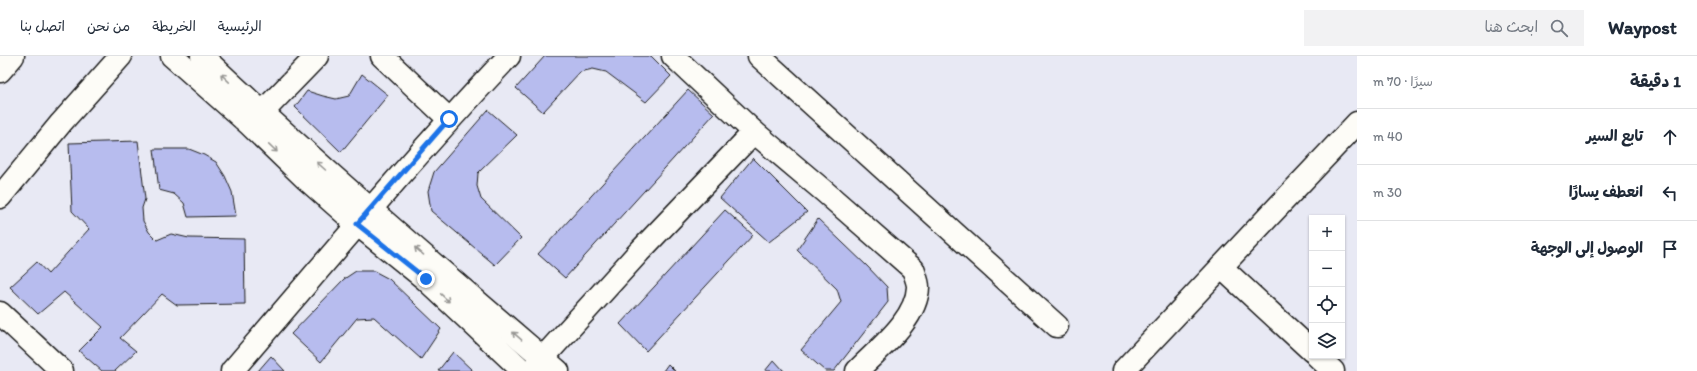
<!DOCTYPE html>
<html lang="ar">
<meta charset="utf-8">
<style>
body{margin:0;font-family:Itim,"Playpen Sans Arabic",sans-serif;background:#f2f2f3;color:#1f2937;direction:rtl}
.controls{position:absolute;right:12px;bottom:12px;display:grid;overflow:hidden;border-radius:0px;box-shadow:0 1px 3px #0004}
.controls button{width:36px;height:36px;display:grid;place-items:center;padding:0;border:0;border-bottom:1px solid #e0e1e3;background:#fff;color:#1f2937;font:20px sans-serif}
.stop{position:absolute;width:12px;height:12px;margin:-9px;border:3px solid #1a73e8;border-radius:50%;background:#fff}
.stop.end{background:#1a73e8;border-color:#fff;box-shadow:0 1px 4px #0008}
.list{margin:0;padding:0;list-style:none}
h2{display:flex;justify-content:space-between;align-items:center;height:52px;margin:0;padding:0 16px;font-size:17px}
h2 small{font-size:13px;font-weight:400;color:#747a83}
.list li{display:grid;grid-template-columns:26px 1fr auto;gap:12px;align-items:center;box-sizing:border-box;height:56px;padding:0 16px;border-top:1px solid #e0e1e3}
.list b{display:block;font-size:15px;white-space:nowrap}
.list em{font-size:13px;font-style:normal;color:#747a83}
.icon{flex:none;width:22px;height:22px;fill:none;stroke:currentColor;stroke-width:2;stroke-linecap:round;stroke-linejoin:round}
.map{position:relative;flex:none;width:1357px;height:315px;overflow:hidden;direction:ltr}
header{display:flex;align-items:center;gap:24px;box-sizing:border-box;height:56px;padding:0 20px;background:#fff;border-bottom:1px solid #e0e1e3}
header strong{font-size:19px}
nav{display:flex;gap:22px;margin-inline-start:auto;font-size:14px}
.search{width:280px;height:36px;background:#f2f2f3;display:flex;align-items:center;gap:10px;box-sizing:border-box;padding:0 14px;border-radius:0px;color:#747a83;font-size:15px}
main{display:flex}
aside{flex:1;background:#fff}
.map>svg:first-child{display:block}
</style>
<header>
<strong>Waypost</strong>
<div class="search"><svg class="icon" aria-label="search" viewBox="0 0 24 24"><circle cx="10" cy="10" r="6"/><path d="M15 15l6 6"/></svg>ابحث هنا</div>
<nav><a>الرئيسية</a><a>الخريطة</a><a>من نحن</a><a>اتصل بنا</a></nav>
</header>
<main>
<aside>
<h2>1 دقيقة<small>سيرًا · 70 m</small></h2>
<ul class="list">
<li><svg class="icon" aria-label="ahead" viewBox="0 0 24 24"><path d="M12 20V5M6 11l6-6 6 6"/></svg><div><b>تابع السير</b></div><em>40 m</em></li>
<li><svg class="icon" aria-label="left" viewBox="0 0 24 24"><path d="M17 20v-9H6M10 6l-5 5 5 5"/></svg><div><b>انعطف يسارًا</b></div><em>30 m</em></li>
<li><svg class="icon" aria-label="arrive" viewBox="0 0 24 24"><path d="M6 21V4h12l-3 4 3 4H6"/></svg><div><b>الوصول إلى الوجهة</b></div></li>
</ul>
</aside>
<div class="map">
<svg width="1357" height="315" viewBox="0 0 1357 315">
<rect width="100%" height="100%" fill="#e8e9f4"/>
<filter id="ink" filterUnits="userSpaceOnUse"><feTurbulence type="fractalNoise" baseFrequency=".025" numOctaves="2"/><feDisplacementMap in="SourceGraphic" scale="8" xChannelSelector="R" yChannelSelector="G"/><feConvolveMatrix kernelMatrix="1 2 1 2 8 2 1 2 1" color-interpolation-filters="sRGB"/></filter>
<g filter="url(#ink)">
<!-- building -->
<g fill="#b7bcee" stroke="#1c1c1c">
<path d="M 545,0 L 651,0 L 671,20 L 646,46 L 606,16 L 593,13 L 580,16 L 543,56 L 516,32 Z"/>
<path d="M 362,18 L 388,39 L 341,96 L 295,51 L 307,35 L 323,40 L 336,43 L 349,40 Z"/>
<path d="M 688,34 L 714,58 L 565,222 L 538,198 Z"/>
<path d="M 488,54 L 517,79 L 478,117 L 477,130 L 481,143 L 521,182 L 495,209 L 431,155 L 428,135 L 434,116 Z"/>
<path d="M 138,85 L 145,143 L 142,152 L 143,165 L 149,176 L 157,184 L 171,178 L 189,182 L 244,183 L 245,248 L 177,249 L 162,238 L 120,282 L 136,295 L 115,315 L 102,315 L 79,295 L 103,271 L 64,236 L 38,258 L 10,231 L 37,206 L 48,218 L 89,173 L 72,155 L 69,87 Z"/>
<path d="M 154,93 L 189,93 L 204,99 L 216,106 L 225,120 L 232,136 L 236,160 L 188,161 L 184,147 L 174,138 L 159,134 Z"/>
<path d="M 753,102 L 807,156 L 769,186 L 720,142 Z"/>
<path d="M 725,154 L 753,179 L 646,295 L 620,268 Z"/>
<path d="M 818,163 L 867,210 L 887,231 L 888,246 L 834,315 L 825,315 L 801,294 L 841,246 L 837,233 L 797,194 Z"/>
<path d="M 356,215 L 374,215 L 389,223 L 441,273 L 421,303 L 374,261 L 357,262 L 321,306 L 291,278 L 344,223 Z"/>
<path d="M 453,296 L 473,315 L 438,315 Z"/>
<path d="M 271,300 L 285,315 L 258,315 Z"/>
<path d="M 774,304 L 784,315 L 765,315 Z"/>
<path d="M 668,308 L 675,315 L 663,315 Z"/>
</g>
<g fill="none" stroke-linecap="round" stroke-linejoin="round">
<!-- minor casing -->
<g stroke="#1c1c1c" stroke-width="25">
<g id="minor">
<path d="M 172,0 L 250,69 L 306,123 L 357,168 L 425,223 L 523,315"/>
<path d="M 202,0 C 317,109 438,212 558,315"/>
<path d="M 382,0 L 449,63"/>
<path d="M 673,0 L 754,76 L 825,136 L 913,213 C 915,219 918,226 918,231 C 917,264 878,293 857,315"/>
<path d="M 759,0 L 1057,270"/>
<path d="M 0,15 L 13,0"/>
<path d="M 251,68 L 317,0"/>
<path d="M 0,141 L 61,67 L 121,0"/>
<path d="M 1221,211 L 1312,295"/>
<path d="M 0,257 L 62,315"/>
<path d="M 1317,300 L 1333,315"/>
<path d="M 532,314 L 639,196 L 754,76"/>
<path d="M 232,315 C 323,209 412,102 509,0"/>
<path d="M 1123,315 L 1357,67"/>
</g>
</g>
<!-- minor -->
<use href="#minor" stroke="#fdfcf7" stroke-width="22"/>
</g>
<!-- one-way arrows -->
<defs><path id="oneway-shaft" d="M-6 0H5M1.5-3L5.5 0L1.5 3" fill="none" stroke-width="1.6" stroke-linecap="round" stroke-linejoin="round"/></defs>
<g stroke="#989794">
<use href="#oneway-shaft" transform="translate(225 22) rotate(-136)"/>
<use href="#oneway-shaft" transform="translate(273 92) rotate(44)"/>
<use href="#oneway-shaft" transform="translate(321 110) rotate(-138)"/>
<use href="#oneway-shaft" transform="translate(419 195) rotate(-139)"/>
<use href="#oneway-shaft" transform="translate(445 242) rotate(43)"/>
<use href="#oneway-shaft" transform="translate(517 280) rotate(-139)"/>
</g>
</g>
<g fill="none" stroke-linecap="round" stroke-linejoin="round" filter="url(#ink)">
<!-- route -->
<path stroke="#1a73e8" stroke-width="5" d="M 426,223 L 357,168 L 449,63"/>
</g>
</svg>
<div class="controls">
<button>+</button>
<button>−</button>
<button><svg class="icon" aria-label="locate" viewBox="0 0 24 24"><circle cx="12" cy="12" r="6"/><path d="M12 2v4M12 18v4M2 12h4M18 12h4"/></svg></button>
<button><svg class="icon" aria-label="layers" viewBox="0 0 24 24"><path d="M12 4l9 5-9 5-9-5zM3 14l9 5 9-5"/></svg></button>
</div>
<div class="stop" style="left:449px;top:63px"></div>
<div class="stop end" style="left:426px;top:223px"></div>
</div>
</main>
